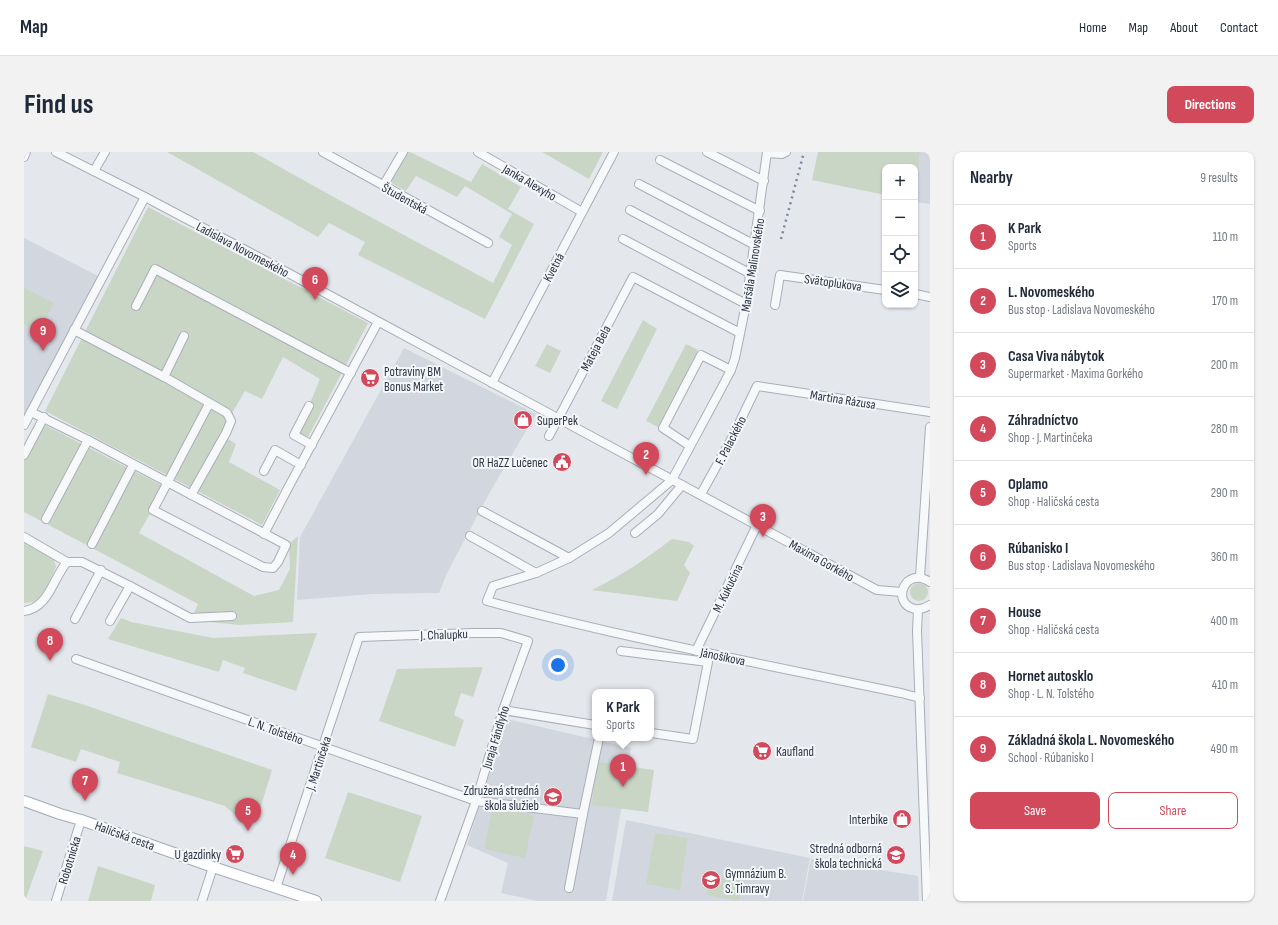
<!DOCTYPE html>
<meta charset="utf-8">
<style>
body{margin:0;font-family:"Sofia Sans Condensed",sans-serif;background:#f2f2f3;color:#1f2937}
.controls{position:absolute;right:12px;top:12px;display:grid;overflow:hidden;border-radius:8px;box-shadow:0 1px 3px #0004}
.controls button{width:36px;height:36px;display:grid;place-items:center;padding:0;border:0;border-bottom:1px solid #e0e1e3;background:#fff;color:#1f2937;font:20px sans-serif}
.you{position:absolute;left:534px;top:513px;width:14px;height:14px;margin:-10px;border:3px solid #fff;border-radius:50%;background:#1a73e8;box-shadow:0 0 0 6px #1a73e833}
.badge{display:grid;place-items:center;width:26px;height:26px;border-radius:50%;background:#d1495b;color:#fff;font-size:13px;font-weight:700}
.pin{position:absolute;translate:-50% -33px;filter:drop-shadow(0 1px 2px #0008)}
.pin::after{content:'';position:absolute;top:21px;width:14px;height:12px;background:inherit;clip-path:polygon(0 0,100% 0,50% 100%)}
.popup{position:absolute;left:568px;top:537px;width:62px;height:52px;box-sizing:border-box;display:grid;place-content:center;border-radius:8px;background:#fff;filter:drop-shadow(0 1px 3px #0005);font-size:13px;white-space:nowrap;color:#747a83}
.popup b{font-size:15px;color:#1f2937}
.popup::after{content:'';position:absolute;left:50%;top:100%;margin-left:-8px;border:8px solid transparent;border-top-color:#fff}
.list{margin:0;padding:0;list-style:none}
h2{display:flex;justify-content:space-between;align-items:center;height:52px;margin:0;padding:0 16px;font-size:17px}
h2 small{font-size:13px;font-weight:400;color:#747a83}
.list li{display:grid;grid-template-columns:26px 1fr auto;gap:12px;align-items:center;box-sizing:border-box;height:64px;padding:0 16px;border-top:1px solid #e0e1e3}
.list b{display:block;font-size:15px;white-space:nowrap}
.list p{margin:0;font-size:13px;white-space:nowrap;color:#747a83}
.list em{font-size:13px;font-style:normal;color:#747a83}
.actions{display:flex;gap:8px;padding:12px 16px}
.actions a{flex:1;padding:9px 0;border:1px solid #d1495b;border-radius:8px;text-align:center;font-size:14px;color:#d1495b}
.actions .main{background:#d1495b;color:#fff}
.icon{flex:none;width:22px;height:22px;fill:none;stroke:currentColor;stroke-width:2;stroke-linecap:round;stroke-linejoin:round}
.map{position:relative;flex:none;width:906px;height:749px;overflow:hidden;border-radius:8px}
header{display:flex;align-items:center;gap:24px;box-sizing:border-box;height:56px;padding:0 20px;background:#fff;border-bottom:1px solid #e0e1e3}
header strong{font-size:19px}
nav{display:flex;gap:22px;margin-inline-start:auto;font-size:14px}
.intro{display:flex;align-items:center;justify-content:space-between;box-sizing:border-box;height:96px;padding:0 24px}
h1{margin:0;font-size:28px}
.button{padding:10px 18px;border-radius:8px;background:#d1495b;color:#fff;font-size:14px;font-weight:700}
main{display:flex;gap:24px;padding:0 24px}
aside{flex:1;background:#fff;border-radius:8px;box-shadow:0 1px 3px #0004}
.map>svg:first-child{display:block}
</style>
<header>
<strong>Map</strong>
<nav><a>Home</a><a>Map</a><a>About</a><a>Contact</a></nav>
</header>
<div class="intro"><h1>Find us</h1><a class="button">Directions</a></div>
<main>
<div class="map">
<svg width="906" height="749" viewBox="0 0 906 749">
<rect width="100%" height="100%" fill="#e4e7ec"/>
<!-- built -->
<g fill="#d2d6de">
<path d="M 896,0 L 906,0 L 906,52 L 891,50 Z"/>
<path d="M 0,86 L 74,124 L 0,275 Z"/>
<path d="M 380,196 L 512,262 L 466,340 L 423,421 L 415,441 L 348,442 L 273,448 L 276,385 Z"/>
<path d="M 483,567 L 607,596 L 582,749 L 514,749 L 477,741 L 484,711 L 443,693 Z"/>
<path d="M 602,668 L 786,706 L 778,749 L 588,749 Z"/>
<path d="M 787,707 L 894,724 L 895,749 L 779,749 Z"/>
</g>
<!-- green -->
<g fill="#c9d6c5">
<path d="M 143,0 L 229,0 L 315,48 L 469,131 L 488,93 L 475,85 L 488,62 L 441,34 L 433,45 L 392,24 L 382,39 L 366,30 L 383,0 L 386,0 L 447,30 L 458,12 L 497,35 L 484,57 L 510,72 L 461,167 L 334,103 L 341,90 L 305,71 L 294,85 Z"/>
<path d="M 518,0 L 579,0 L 565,27 Z"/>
<path d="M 794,0 L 896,0 L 891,50 L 891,15 L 861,15 L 861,43 L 788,28 Z"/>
<path d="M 124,55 L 344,171 L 284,285 L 274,280 L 296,227 L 259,205 L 238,247 L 221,239 L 196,282 L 212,292 L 205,310 L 256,338 L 238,373 L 21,259 Z"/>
<path d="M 0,136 L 30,151 L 15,180 L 0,172 Z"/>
<path d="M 619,168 L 633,177 L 593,257 L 577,249 Z"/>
<path d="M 523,192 L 537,199 L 526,221 L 511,214 Z"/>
<path d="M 662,192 L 674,198 L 634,275 L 622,269 Z"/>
<path d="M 15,270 L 141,335 L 115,381 L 230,444 L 255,438 L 266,417 L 265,392 L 274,384 L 269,470 L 215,473 L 167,468 L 174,452 L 0,360 L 0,299 Z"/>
<path d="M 648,387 L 665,390 L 670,394 L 660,413 L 666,421 L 653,449 L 568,438 C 597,424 623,406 648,387 Z"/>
<path d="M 0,389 L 29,405 L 32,415 L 20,443 L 10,450 L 0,451 Z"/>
<circle cx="895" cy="440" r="9"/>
<path d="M 97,466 L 107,470 L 189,486 L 293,481 L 272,539 L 219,521 L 221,516 L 199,508 L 195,520 L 84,487 Z"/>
<path d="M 459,515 L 449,545 L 437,541 L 430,563 L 440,568 L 431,595 L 355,569 L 373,517 Z"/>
<path d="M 24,542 L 58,552 L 248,618 L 232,670 L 212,664 L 201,654 L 93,621 L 96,610 L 57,597 L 52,610 L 7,595 Z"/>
<path d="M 574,610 L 630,618 L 624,660 L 568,653 Z"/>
<path d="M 324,640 L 398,664 L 376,730 L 301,706 Z"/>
<path d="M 469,654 L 510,663 L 501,706 L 460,697 Z"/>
<path d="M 631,681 L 664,686 L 656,738 L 622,732 Z"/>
<path d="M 0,694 L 19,699 L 1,749 L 0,749 Z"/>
<path d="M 74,714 L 131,733 L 127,749 L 64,749 Z"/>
<path d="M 686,723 L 718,729 L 715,749 L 683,743 Z"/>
</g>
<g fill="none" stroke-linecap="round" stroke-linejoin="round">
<!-- minor casing -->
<g stroke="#a9aeb7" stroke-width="10">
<g id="minor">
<path d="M 32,0 L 121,45 L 240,108 L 853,438 L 878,440"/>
<path d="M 299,0 L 464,91"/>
<path d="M 454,0 L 558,60"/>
<path d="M 683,0 L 740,29"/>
<path d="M 743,0 L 722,152 L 711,206 L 707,218 L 697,237 L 648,328 L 585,381 L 545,406 L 512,421 L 469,434 L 463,449 C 599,486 739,512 877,541 L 896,546"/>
<path d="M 743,1 L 758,2 L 762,0"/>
<path d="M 0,5 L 2,0"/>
<path d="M 636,8 L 736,59"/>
<path d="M 70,19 L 81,0"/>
<path d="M 615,32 L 731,93"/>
<path d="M 359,34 L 379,0"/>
<path d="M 606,58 L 727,122"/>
<path d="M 599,87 L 722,152"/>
<path d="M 891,142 L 906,145"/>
<path d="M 751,153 L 756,123 L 861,138"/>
<path d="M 112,154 L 131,117 L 327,221"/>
<path d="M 50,178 L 144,227 L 203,261 L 207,269 L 202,281 L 167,343"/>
<path d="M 140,225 L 160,184"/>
<path d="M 468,231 L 590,0"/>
<path d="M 285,254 L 270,283 L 288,293"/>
<path d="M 7,260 L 64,288 L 262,393 L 254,410 L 249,416 L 239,415 L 129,358 L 185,252"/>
<path d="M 0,273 L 121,45"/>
<path d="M 525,284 L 609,125 L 716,181"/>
<path d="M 666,294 L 639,276 L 677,203 L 707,218"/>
<path d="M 0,303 L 20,265"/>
<path d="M 240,319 L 251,298 L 277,313"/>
<path d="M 677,342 L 708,286 L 733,234 L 906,260"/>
<path d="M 458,359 L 545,406"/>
<path d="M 22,367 L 64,288"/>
<path d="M 611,381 L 634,362 L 658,333"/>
<path d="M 240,382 L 264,336 L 354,170"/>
<path d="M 446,384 L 512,421"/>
<path d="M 0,385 L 43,410 C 29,426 25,456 0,459"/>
<path d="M 68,392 L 109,313"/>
<path d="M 43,410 L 58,410 L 106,434 L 86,469"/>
<path d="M 896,425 L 906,275"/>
<path d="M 906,430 C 881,413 866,452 891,457 C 897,458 901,456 906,453"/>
<path d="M 106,434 L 166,466 L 208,464"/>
<path d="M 894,458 L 893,479 L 903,749"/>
<path d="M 51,467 L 77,418"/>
<path d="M 597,499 L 684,510 L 669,587 L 627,581"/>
<path d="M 672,499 L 733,373"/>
<path d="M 52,507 L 452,649 L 559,662 L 545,736"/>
<path d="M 479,558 L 571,573"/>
<path d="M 559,662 L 575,586"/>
<path d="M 252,736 L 335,485 L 449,481 L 477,481 L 504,489 L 479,558 L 452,649 L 416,749"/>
<path d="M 32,749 L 57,668"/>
<path d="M 178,749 L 189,715"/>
</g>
</g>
<!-- major casing -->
<g stroke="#a3abb8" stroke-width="12">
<path id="major" d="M 0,649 L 36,662 L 57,668 L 189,715 L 292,749"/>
</g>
<!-- minor -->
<use href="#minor" stroke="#f7f8fa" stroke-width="8"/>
<!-- major -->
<use href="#major" stroke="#fff" stroke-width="10"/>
<!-- rail -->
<path stroke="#7d8696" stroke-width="2.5" stroke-dasharray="2 4" stroke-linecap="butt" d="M 757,87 L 780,0"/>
</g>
<!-- icons -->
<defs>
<g id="supermarket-disc" transform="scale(1)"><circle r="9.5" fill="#d1495b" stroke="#f4f6f9"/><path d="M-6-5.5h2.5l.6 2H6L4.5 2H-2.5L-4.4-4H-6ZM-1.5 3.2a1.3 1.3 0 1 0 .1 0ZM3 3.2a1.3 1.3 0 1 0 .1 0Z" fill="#fff"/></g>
<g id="shop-disc" transform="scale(1)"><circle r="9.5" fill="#d1495b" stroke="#f4f6f9"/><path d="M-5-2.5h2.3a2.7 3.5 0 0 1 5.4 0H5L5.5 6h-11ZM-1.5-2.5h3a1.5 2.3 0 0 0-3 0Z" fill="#fff"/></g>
<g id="civic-disc" transform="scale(1)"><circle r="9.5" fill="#d1495b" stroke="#f4f6f9"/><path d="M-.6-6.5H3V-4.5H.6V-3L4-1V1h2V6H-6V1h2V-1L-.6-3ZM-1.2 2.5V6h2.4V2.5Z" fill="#fff"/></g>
<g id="university-disc" transform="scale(1)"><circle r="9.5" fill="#d1495b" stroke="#f4f6f9"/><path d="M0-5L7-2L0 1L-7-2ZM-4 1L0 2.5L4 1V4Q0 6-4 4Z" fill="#fff"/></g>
<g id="school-disc" transform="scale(1)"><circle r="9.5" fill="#d1495b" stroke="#f4f6f9"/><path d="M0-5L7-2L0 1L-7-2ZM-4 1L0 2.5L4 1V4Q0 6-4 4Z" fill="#fff"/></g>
</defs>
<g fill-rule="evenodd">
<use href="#supermarket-disc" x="346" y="226"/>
<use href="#shop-disc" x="499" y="268"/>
<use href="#civic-disc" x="538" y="310"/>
<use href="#supermarket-disc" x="738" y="599"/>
<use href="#university-disc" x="529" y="645"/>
<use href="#shop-disc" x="878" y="667"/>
<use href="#supermarket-disc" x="211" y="702"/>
<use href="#school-disc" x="872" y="703"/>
<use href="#school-disc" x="687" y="728"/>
</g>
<g text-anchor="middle" stroke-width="4" stroke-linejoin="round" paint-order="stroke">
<!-- street labels -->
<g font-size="13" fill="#2b3445" stroke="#f4f6f9">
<text transform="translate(506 30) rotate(30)" y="5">Janka Alexyho</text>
<text transform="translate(381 46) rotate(29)" y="5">Študentská</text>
<text transform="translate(219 97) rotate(28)" y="5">Ladislava Novomeského</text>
<text transform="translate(728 113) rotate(-81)" y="5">Maršála Malinovského</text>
<text transform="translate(529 115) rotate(-62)" y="5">Kvetná</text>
<text transform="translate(809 130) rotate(8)" y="5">Svätoplukova</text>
<text transform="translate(571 196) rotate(-62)" y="5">Mateja Bela</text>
<text transform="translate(819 247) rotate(9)" y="5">Martina Rázusa</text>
<text transform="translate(706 288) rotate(-63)" y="5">F. Palackého</text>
<text transform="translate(798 408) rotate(29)" y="5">Maxima Gorkého</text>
<text transform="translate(703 436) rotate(-64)" y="5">M. Kukučína</text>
<text transform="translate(420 482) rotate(-2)" y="5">J. Chalupku</text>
<text transform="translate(699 504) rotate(12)" y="5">Jánošíkova</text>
<text transform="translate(252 578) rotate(20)" y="5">L. N. Tolstého</text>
<text transform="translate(471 585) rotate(-73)" y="5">Juraja Fándlyho</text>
<text transform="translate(294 611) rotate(-72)" y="5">J. Martinčeka</text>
<text transform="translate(101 683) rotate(20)" y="5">Haličská cesta</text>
<text transform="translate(45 708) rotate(-73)" y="5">Robotnícka</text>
</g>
<!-- poi labels -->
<g font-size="13" fill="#2b3445" stroke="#f4f6f9" text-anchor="end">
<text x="360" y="224" text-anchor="start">Potraviny BM<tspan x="360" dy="15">Bonus Market</tspan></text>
<text x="513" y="273" text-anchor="start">SuperPek</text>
<text x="524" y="315">OR HaZZ Lučenec</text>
<text x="752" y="604" text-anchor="start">Kaufland</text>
<text x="515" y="643">Združená stredná<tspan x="515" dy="15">škola služieb</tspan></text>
<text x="864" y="672">Interbike</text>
<text x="858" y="701">Stredná odborná<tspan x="858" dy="15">škola technická</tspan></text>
<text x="197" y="707">U gazdinky</text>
<text x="701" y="726" text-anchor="start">Gymnázium B.<tspan x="701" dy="15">S. Timravy</tspan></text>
</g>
</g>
</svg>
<div class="controls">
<button>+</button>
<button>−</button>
<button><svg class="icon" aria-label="locate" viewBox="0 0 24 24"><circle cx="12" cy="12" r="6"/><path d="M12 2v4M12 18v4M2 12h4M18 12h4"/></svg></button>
<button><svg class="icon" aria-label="layers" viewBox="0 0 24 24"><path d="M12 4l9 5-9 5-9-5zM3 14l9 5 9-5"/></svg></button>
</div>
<div class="you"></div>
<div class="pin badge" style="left:599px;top:635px">1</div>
<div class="popup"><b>K Park</b>Sports</div>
<div class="pin badge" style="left:622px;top:323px">2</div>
<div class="pin badge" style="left:739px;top:385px">3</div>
<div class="pin badge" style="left:269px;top:723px">4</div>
<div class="pin badge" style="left:224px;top:679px">5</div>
<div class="pin badge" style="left:291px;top:148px">6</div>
<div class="pin badge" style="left:61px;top:649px">7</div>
<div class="pin badge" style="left:26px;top:509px">8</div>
<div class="pin badge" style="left:19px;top:199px">9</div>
</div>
<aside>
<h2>Nearby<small>9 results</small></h2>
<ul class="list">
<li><span class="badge">1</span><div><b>K Park</b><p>Sports</p></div><em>110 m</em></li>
<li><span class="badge">2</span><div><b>L. Novomeského</b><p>Bus stop · Ladislava Novomeského</p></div><em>170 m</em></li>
<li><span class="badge">3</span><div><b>Casa Viva nábytok</b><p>Supermarket · Maxima Gorkého</p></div><em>200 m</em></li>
<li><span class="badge">4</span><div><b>Záhradníctvo</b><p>Shop · J. Martinčeka</p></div><em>280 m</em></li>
<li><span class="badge">5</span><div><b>Oplamo</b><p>Shop · Haličská cesta</p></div><em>290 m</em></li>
<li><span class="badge">6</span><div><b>Rúbanisko I</b><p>Bus stop · Ladislava Novomeského</p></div><em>360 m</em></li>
<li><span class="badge">7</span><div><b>House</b><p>Shop · Haličská cesta</p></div><em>400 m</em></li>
<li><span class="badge">8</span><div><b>Hornet autosklo</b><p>Shop · L. N. Tolstého</p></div><em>410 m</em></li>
<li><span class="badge">9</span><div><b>Základná škola L. Novomeského</b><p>School · Rúbanisko I</p></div><em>490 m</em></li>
</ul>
<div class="actions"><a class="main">Save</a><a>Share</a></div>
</aside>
</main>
